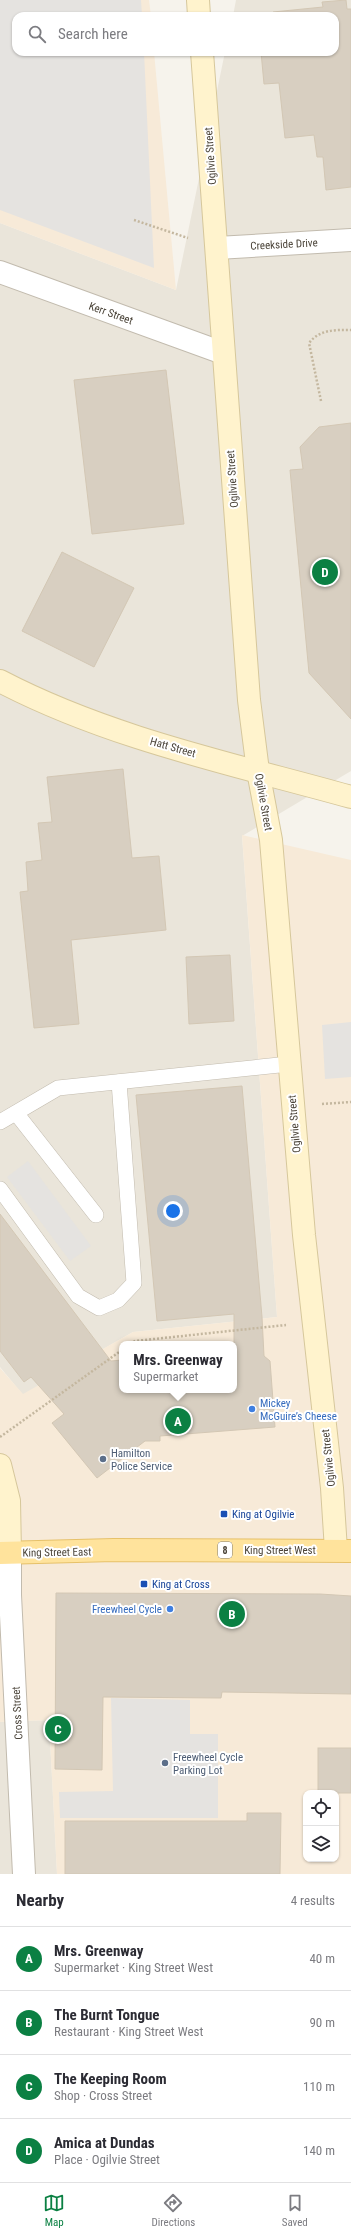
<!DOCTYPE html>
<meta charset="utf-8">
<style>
body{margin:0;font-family:"Roboto Condensed",sans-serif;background:#f7f7f7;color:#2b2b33}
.controls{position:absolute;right:12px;bottom:12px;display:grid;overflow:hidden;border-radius:8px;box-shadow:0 1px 3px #0004}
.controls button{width:36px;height:36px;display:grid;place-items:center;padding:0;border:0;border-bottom:1px solid #e1e1e2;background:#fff;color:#2b2b33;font:20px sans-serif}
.you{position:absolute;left:173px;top:1211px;width:14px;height:14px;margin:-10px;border:3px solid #fff;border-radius:50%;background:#1a73e8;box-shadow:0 0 0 6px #1a73e833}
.badge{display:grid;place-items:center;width:26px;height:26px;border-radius:50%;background:#0b8043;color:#fff;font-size:13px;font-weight:700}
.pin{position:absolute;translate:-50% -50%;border:2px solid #fff;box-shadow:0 1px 4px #0006}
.popup{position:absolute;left:119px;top:1341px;width:118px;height:52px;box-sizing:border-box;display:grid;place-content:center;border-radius:8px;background:#fff;filter:drop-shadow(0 1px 3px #0005);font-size:13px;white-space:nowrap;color:#7c7c81}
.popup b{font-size:15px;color:#2b2b33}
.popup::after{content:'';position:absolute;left:50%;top:100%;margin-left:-8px;border:8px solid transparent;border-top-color:#fff}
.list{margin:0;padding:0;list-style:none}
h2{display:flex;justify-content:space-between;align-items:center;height:52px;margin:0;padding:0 16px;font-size:17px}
h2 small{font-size:13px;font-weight:400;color:#7c7c81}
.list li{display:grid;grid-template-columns:26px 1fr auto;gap:12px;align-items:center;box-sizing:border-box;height:64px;padding:0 16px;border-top:1px solid #e1e1e2}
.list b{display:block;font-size:15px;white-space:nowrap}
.list p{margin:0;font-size:13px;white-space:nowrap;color:#7c7c81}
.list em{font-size:13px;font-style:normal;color:#7c7c81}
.icon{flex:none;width:22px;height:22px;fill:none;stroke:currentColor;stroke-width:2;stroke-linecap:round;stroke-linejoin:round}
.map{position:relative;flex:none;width:351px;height:1874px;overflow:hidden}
.search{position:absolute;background:#fff;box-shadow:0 1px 3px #0004;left:12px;right:12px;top:12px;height:44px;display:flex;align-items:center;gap:10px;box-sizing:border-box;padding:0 14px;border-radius:12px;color:#7c7c81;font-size:15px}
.sheet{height:308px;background:#fff}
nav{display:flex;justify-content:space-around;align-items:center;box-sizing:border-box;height:56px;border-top:1px solid #e1e1e2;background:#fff;font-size:11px;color:#7c7c81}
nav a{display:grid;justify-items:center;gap:2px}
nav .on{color:#0b8043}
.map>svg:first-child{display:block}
</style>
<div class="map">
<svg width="351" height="1874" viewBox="0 0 351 1874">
<rect width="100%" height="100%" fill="#f6f3ec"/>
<!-- residential -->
<g fill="#eae5da">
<path d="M 236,0 L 351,0 L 351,771 L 242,836 L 277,1317 L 133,1332 L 23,1395 L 0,1367 L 0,223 L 176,290 L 225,52 L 335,52 L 335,16 L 233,16 Z"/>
<path d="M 49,1720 L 57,1874 L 0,1874 L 0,1722 Z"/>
</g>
<!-- commercial -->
<g fill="#f7ead8" fill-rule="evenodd">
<path d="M 0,0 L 149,0 L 151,16 L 16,16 L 16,52 L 154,52 L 176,290 L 0,223 Z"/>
<path d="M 242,835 L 351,860 L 351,1874 L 57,1874 L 49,1720 L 0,1722 L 0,1368 L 23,1394 L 133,1332 L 277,1317 ZM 122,1344 L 234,1344 L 234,1390 L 122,1390 ZM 306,1793 L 336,1793 L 336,1859 L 306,1859 Z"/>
</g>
<!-- parking -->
<g fill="#e5e3e0">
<path d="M 0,0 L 141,0 L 142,16 L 16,16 L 16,52 L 144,52 L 154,268 L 0,210 Z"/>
<path d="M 351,1022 L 351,1077 L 325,1079 L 322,1025 Z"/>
<path d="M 28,1161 L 91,1246 L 70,1261 L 7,1177 Z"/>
<path d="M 111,1698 L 190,1700 L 190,1734 L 218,1734 L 218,1818 L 60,1818 L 59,1792 L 113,1791 Z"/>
</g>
<!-- building -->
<g fill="#d8cfc1" stroke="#d3c7b4">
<path d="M 346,0 L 347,9 L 351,9 L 351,187 L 326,190 L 323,157 L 317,157 L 314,135 L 285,138 L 279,83 L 264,84 L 261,52 L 335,52 L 335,16 L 273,16 L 273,12 L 323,7 L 322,2 Z"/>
<path d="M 166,370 L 184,524 L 92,534 L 74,380 Z"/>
<path d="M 351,423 L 351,719 L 309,673 L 290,470 L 303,469 L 300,447 L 319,427 Z"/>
<path d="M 62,552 L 134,588 L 94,667 L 22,631 Z"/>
<path d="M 123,769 L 132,858 L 159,856 L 166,930 L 71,940 L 79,1024 L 34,1028 L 20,892 L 28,891 L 26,862 L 42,860 L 38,823 L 52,822 L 47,777 Z"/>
<path d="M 230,955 L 234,1021 L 189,1024 L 186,957 Z"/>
<path d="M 242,1086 L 262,1317 L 264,1356 L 270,1361 L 275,1427 L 160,1436 L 160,1441 L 145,1441 L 97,1478 L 52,1423 L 64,1414 L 31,1377 L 24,1382 L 0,1351 L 0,1214 L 111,1361 L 122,1360 L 122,1390 L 234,1390 L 234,1314 L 157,1321 L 136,1095 Z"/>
<path d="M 56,1593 L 320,1594 L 351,1596 L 351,1694 L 222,1692 L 221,1698 L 103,1697 L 102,1770 L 55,1769 Z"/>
<rect x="318" y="1748" width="33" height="45"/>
<path d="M 247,1813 L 281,1813 L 280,1874 L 65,1874 L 65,1821 L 247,1821 Z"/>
</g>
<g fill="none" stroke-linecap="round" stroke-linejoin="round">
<!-- lane casing -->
<g stroke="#c2bbae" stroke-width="16">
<g id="lane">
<path d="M 16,1113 L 96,1215"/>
<path d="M 0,1122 L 58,1088 L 289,1064"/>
<path d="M 0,1189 L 78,1296 L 99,1308 L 118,1300 L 134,1283 L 119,1082"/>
</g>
</g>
<!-- street casing -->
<g stroke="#c2bbae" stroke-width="24">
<g id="street">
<path d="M 217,248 L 351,240"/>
<path d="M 0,272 L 223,353"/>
<path d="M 10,1552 L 10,1595 L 24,1874"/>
</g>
</g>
<!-- secondary casing -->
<g stroke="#d6c79b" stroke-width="24">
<g id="secondary">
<path d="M 198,0 L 199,16"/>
<path d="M 202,52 L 249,700 L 258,771 L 271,840 L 304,1235 L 332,1488 L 336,1550"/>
<path d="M 0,681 C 109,738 233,764 351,797"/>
<path d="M 0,1465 L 9,1501 L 10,1552"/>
</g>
</g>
<!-- primary casing -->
<g stroke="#e6c16a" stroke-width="24">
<path id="primary" d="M 0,1553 L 114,1550 L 351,1551"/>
</g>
<!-- path -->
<g stroke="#c4b79f" stroke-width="2.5" stroke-dasharray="2 2" stroke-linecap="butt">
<path d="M 134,220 L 188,238"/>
<path d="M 321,401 L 309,343 C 320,329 335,330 351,330"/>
<path d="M 322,1104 L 351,1102"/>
<path d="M 130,1344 L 135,1341 L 286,1325"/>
<path d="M 0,1437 L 122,1350"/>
</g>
<!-- lane -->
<use href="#lane" stroke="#fff" stroke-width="15"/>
<!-- street -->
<use href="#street" stroke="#fff" stroke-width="22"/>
<!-- secondary -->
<use href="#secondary" stroke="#fff3cd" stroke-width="22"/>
<!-- primary -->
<use href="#primary" stroke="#ffe39c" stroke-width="22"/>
</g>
<!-- markers -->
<g fill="#3f7fe0" stroke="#fff" stroke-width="1.5">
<circle cx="252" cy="1409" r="4"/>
<circle cx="170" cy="1609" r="4"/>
</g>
<g fill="#5c6f8a" stroke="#fff" stroke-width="1.5">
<circle cx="103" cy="1459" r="4"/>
<circle cx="165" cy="1763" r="4"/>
</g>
<g fill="#1a4fb4" stroke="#fff" stroke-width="1.5">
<rect x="220" y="1510" width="8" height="8" rx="2"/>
<rect x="140" y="1580" width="8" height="8" rx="2"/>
</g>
<g text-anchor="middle" stroke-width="4" stroke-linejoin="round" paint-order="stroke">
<!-- shield labels -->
<rect fill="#fff" stroke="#817c74" stroke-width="1" x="218" y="1542" width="14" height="16" rx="3"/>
<g font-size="10" font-weight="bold" fill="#4b4439">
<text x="225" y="1554">8</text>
</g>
<!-- street labels -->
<g font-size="11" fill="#4b4439" stroke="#fff">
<text transform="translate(210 156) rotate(-94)" y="4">Ogilvie Street</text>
<text transform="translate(284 244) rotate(-3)" y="4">Creekside Drive</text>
<text transform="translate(111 313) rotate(20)" y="4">Kerr Street</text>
<text transform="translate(232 479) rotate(-94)" y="4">Ogilvie Street</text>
<text transform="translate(173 747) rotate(16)" y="4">Hatt Street</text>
<text transform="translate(264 802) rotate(80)" y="4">Ogilvie Street</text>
<text transform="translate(294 1124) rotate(-95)" y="4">Ogilvie Street</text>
<text transform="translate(328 1458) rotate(-96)" y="4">Ogilvie Street</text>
<text x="280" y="1554">King Street West</text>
<text transform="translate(57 1552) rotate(-1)" y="4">King Street East</text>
<text transform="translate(17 1713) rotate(-93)" y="4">Cross Street</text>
</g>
<!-- shop labels -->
<g font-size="11" fill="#366cbe" stroke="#fff" text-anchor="start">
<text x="260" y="1407">Mickey<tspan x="260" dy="13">McGuire’s Cheese</tspan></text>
<text x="162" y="1613" text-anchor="end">Freewheel Cycle</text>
</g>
<!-- service labels -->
<g font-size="11" fill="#4e5e75" stroke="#fff" text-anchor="start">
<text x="111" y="1457">Hamilton<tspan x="111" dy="13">Police Service</tspan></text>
<text x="173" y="1761">Freewheel Cycle<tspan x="173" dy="13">Parking Lot</tspan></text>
</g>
<!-- transit labels -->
<g font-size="11" fill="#164399" stroke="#fff" text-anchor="start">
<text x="232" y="1518">King at Ogilvie</text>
<text x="152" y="1588">King at Cross</text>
</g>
</g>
</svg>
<div class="controls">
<button><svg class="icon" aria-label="locate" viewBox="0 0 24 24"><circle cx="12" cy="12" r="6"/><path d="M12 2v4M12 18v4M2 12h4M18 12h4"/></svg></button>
<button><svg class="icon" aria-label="layers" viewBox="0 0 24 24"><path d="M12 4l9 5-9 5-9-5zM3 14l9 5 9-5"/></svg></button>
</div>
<div class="you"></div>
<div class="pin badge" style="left:178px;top:1421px">A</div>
<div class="popup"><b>Mrs. Greenway</b>Supermarket</div>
<div class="pin badge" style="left:232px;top:1614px">B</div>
<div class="pin badge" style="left:58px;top:1729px">C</div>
<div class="pin badge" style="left:325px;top:572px">D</div>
<div class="search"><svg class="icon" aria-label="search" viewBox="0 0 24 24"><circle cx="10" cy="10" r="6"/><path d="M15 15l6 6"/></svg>Search here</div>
</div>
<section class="sheet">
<h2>Nearby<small>4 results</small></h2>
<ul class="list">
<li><span class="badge">A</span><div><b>Mrs. Greenway</b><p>Supermarket · King Street West</p></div><em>40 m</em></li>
<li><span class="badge">B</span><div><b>The Burnt Tongue</b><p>Restaurant · King Street West</p></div><em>90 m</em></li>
<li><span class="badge">C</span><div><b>The Keeping Room</b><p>Shop · Cross Street</p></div><em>110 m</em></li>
<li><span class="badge">D</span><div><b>Amica at Dundas</b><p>Place · Ogilvie Street</p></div><em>140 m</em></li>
</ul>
</section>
<nav>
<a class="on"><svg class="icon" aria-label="map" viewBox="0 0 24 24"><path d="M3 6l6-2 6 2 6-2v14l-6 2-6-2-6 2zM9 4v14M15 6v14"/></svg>Map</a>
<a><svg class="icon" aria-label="directions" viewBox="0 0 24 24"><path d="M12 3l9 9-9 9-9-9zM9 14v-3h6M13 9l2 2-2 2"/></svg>Directions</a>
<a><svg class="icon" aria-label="saved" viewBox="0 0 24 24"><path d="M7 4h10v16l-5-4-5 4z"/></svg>Saved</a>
</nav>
